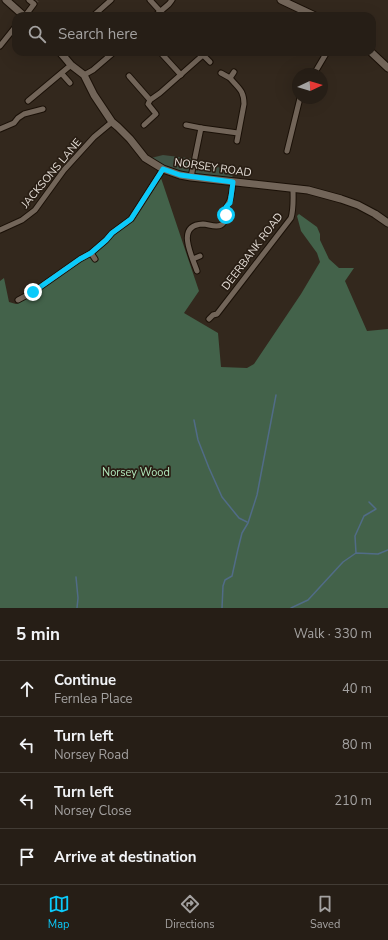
<!DOCTYPE html>
<meta charset="utf-8">
<style>
body{margin:0;font-family:"Nunito Sans",sans-serif;background:#322b23;color:#f1f3f6}
.compass{position:absolute;left:292px;top:68px;width:36px;height:36px;border-radius:50%;background:#261e16;box-shadow:0 4px 16px #0002;rotate:86deg}
.stop{position:absolute;width:12px;height:12px;margin:-9px;border:3px solid #0bcafa;border-radius:50%;background:#fff}
.stop.end{background:#0bcafa;border-color:#fff;box-shadow:0 1px 4px #0008}
.list{margin:0;padding:0;list-style:none}
h2{display:flex;justify-content:space-between;align-items:center;height:52px;margin:0;padding:0 16px;font-size:17px}
h2 small{font-size:13px;font-weight:400;color:#a4a2a1}
.list li{display:grid;grid-template-columns:26px 1fr auto;gap:12px;align-items:center;box-sizing:border-box;height:56px;padding:0 16px;border-top:1px solid #423c35}
.list b{display:block;font-size:15px;white-space:nowrap}
.list p{margin:0;font-size:13px;white-space:nowrap;color:#a4a2a1}
.list em{font-size:13px;font-style:normal;color:#a4a2a1}
.icon{flex:none;width:22px;height:22px;fill:none;stroke:currentColor;stroke-width:2;stroke-linecap:round;stroke-linejoin:round}
.map{position:relative;flex:none;width:388px;height:608px;overflow:hidden}
.search{position:absolute;background:#261e16;box-shadow:0 4px 16px #0002;left:12px;right:12px;top:12px;height:44px;display:flex;align-items:center;gap:10px;box-sizing:border-box;padding:0 14px;border-radius:12px;color:#a4a2a1;font-size:15px}
.sheet{height:276px;background:#261e16}
nav{display:flex;justify-content:space-around;align-items:center;box-sizing:border-box;height:56px;border-top:1px solid #423c35;background:#261e16;font-size:11px;color:#a4a2a1}
nav a{display:grid;justify-items:center;gap:2px}
nav .on{color:#0bcafa}
.map>svg:first-child{display:block}
</style>
<div class="map">
<svg width="388" height="608" viewBox="0 0 388 608">
<rect width="100%" height="100%" fill="#33281d"/>
<!-- green -->
<path fill="#405244" d="M 163,155 L 195,159 L 232,172 L 233,182 L 191,177 L 147,159 Z"/>
<!-- forest -->
<path fill="#43624a" d="M 161,178 L 199,291 L 184,313 L 218,333 L 221,367 L 247,368 L 254,364 L 301,294 L 320,262 L 317,253 L 301,231 L 297,216 L 299,214 L 317,227 L 320,234 L 320,240 L 329,259 L 339,268 L 354,268 L 345,281 L 367,331 L 388,329 L 388,608 L 0,608 L 0,281 L 4,278 L 9,302 L 16,304 L 38,291 L 117,231 L 127,226 L 136,216 Z"/>
<g fill="none" stroke-linecap="round" stroke-linejoin="round">
<!-- stream -->
<g stroke="#516c87" stroke-width="1.5">
<path d="M 194,420 L 198,440 L 209,468 L 222,497 L 239,518 L 247,522"/>
<path d="M 356,553 L 355,536 L 364,516 L 376,509 L 369,502"/>
<path d="M 76,577 L 78,598 L 77,608"/>
<path d="M 222,608 L 223,586 L 225,580 L 232,576 L 238,549 L 242,533 L 248,523 L 257,495 L 276,395"/>
<path d="M 291,608 L 308,600 L 343,562 L 356,553 L 378,554 L 388,550"/>
</g>
<!-- street-tunnel -->
<path stroke="#4e4339" stroke-width="5" stroke-dasharray="5 2.5" stroke-linecap="butt" d="M 36,1 L 37,0"/>
<!-- street casing -->
<g stroke="#1a1007" stroke-width="7">
<g id="street">
<path d="M 150,0 L 160,11"/>
<path d="M 25,16 L 34,4 L 29,0"/>
<path d="M 93,16 L 111,0"/>
<path d="M 155,16 L 169,4 L 172,0"/>
<path d="M 0,46 L 16,26"/>
<path d="M 160,52 L 181,75"/>
<path d="M 203,55 L 210,62"/>
<path d="M 234,72 L 230,78 C 238,88 244,90 244,104 L 237,141"/>
<path d="M 221,73 L 230,78"/>
<path d="M 62,74 L 70,83"/>
<path d="M 314,74 L 327,52"/>
<path d="M 84,75 L 93,70 L 114,52"/>
<path d="M 129,76 L 150,100"/>
<path d="M 28,101 L 71,65"/>
<path d="M 144,125 L 156,114 L 148,104 L 150,100 L 160,93 L 203,55 L 201,52"/>
<path d="M 186,125 L 201,128"/>
<path d="M 0,129 L 14,123 L 18,118 L 24,114 L 43,109"/>
<path d="M 287,151 L 300,98"/>
<path d="M 191,177 L 201,128 L 238,133"/>
<path d="M 0,230 L 22,220 L 35,210 L 64,170 L 94,137 L 112,122"/>
<path d="M 91,253 L 95,259"/>
<path d="M 193,259 L 200,256"/>
<path d="M 197,271 C 192,256 175,225 203,224 C 208,224 216,228 221,225 C 227,222 225,213 226,208 C 227,205 229,203 230,200 C 232,194 232,188 233,182"/>
<path d="M 18,300 L 33,292 L 80,259 L 91,253 L 106,240 L 112,233 L 131,219 L 163,169"/>
<path d="M 209,319 L 213,315 L 217,314 L 291,218 C 294,208 293,198 293,188"/>
</g>
</g>
<!-- secondary casing -->
<g stroke="#1a1007" stroke-width="9">
<g id="secondary">
<path d="M 6,0 L 24,16"/>
<path d="M 281,0 L 315,16"/>
<path d="M 60,52 L 71,65 L 84,75 L 94,95 L 112,122 L 118,127 L 130,139 L 145,158 L 163,169 L 180,175 L 191,177 L 308,190 L 341,199 L 358,205 L 375,214 L 388,223"/>
<path d="M 371,52 L 388,68"/>
</g>
</g>
<!-- street -->
<use href="#street" stroke="#726559" stroke-width="5"/>
<!-- secondary -->
<use href="#secondary" stroke="#726559" stroke-width="7"/>
</g>
<g fill="none" stroke-linecap="round" stroke-linejoin="round">
<!-- route -->
<path stroke="#0bcafa" stroke-width="5" d="M 33,292 L 80,259 L 91,253 L 106,240 L 112,233 L 131,219 L 163,169 L 180,175 L 233,182 L 231,197 L 230,203 L 226,207 L 226,215"/>
</g>
<g text-anchor="middle" stroke-width="3.5" stroke-linejoin="round" paint-order="stroke">
<!-- street labels -->
<g font-size="11" fill="#e4ddd6" stroke="#291e14">
<text transform="translate(213 167) rotate(8)" y="4">NORSEY ROAD</text>
<text transform="translate(51 173) rotate(-50)" y="4">JACKSONS LANE</text>
<text transform="translate(252 251) rotate(-53)" y="4">DEERBANK ROAD</text>
</g>
<!-- park labels -->
<g font-size="11" fill="#b1e8bc" stroke="#291e14">
<text x="136" y="476">Norsey Wood</text>
</g>
</g>
</svg>
<svg class="compass" viewBox="-18 -18 36 36"><path d="M0-13l5 13h-10z" fill="#e53935"/><path d="M0 13l5-13h-10z" fill="#a4a2a1"/></svg>
<div class="stop" style="left:226px;top:215px"></div>
<div class="stop end" style="left:33px;top:292px"></div>
<div class="search"><svg class="icon" aria-label="search" viewBox="0 0 24 24"><circle cx="10" cy="10" r="6"/><path d="M15 15l6 6"/></svg>Search here</div>
</div>
<section class="sheet">
<h2>5 min<small>Walk · 330 m</small></h2>
<ul class="list">
<li><svg class="icon" aria-label="ahead" viewBox="0 0 24 24"><path d="M12 20V5M6 11l6-6 6 6"/></svg><div><b>Continue</b><p>Fernlea Place</p></div><em>40 m</em></li>
<li><svg class="icon" aria-label="left" viewBox="0 0 24 24"><path d="M17 20v-9H6M10 6l-5 5 5 5"/></svg><div><b>Turn left</b><p>Norsey Road</p></div><em>80 m</em></li>
<li><svg class="icon" aria-label="left" viewBox="0 0 24 24"><path d="M17 20v-9H6M10 6l-5 5 5 5"/></svg><div><b>Turn left</b><p>Norsey Close</p></div><em>210 m</em></li>
<li><svg class="icon" aria-label="arrive" viewBox="0 0 24 24"><path d="M6 21V4h12l-3 4 3 4H6"/></svg><div><b>Arrive at destination</b></div></li>
</ul>
</section>
<nav>
<a class="on"><svg class="icon" aria-label="map" viewBox="0 0 24 24"><path d="M3 6l6-2 6 2 6-2v14l-6 2-6-2-6 2zM9 4v14M15 6v14"/></svg>Map</a>
<a><svg class="icon" aria-label="directions" viewBox="0 0 24 24"><path d="M12 3l9 9-9 9-9-9zM9 14v-3h6M13 9l2 2-2 2"/></svg>Directions</a>
<a><svg class="icon" aria-label="saved" viewBox="0 0 24 24"><path d="M7 4h10v16l-5-4-5 4z"/></svg>Saved</a>
</nav>
